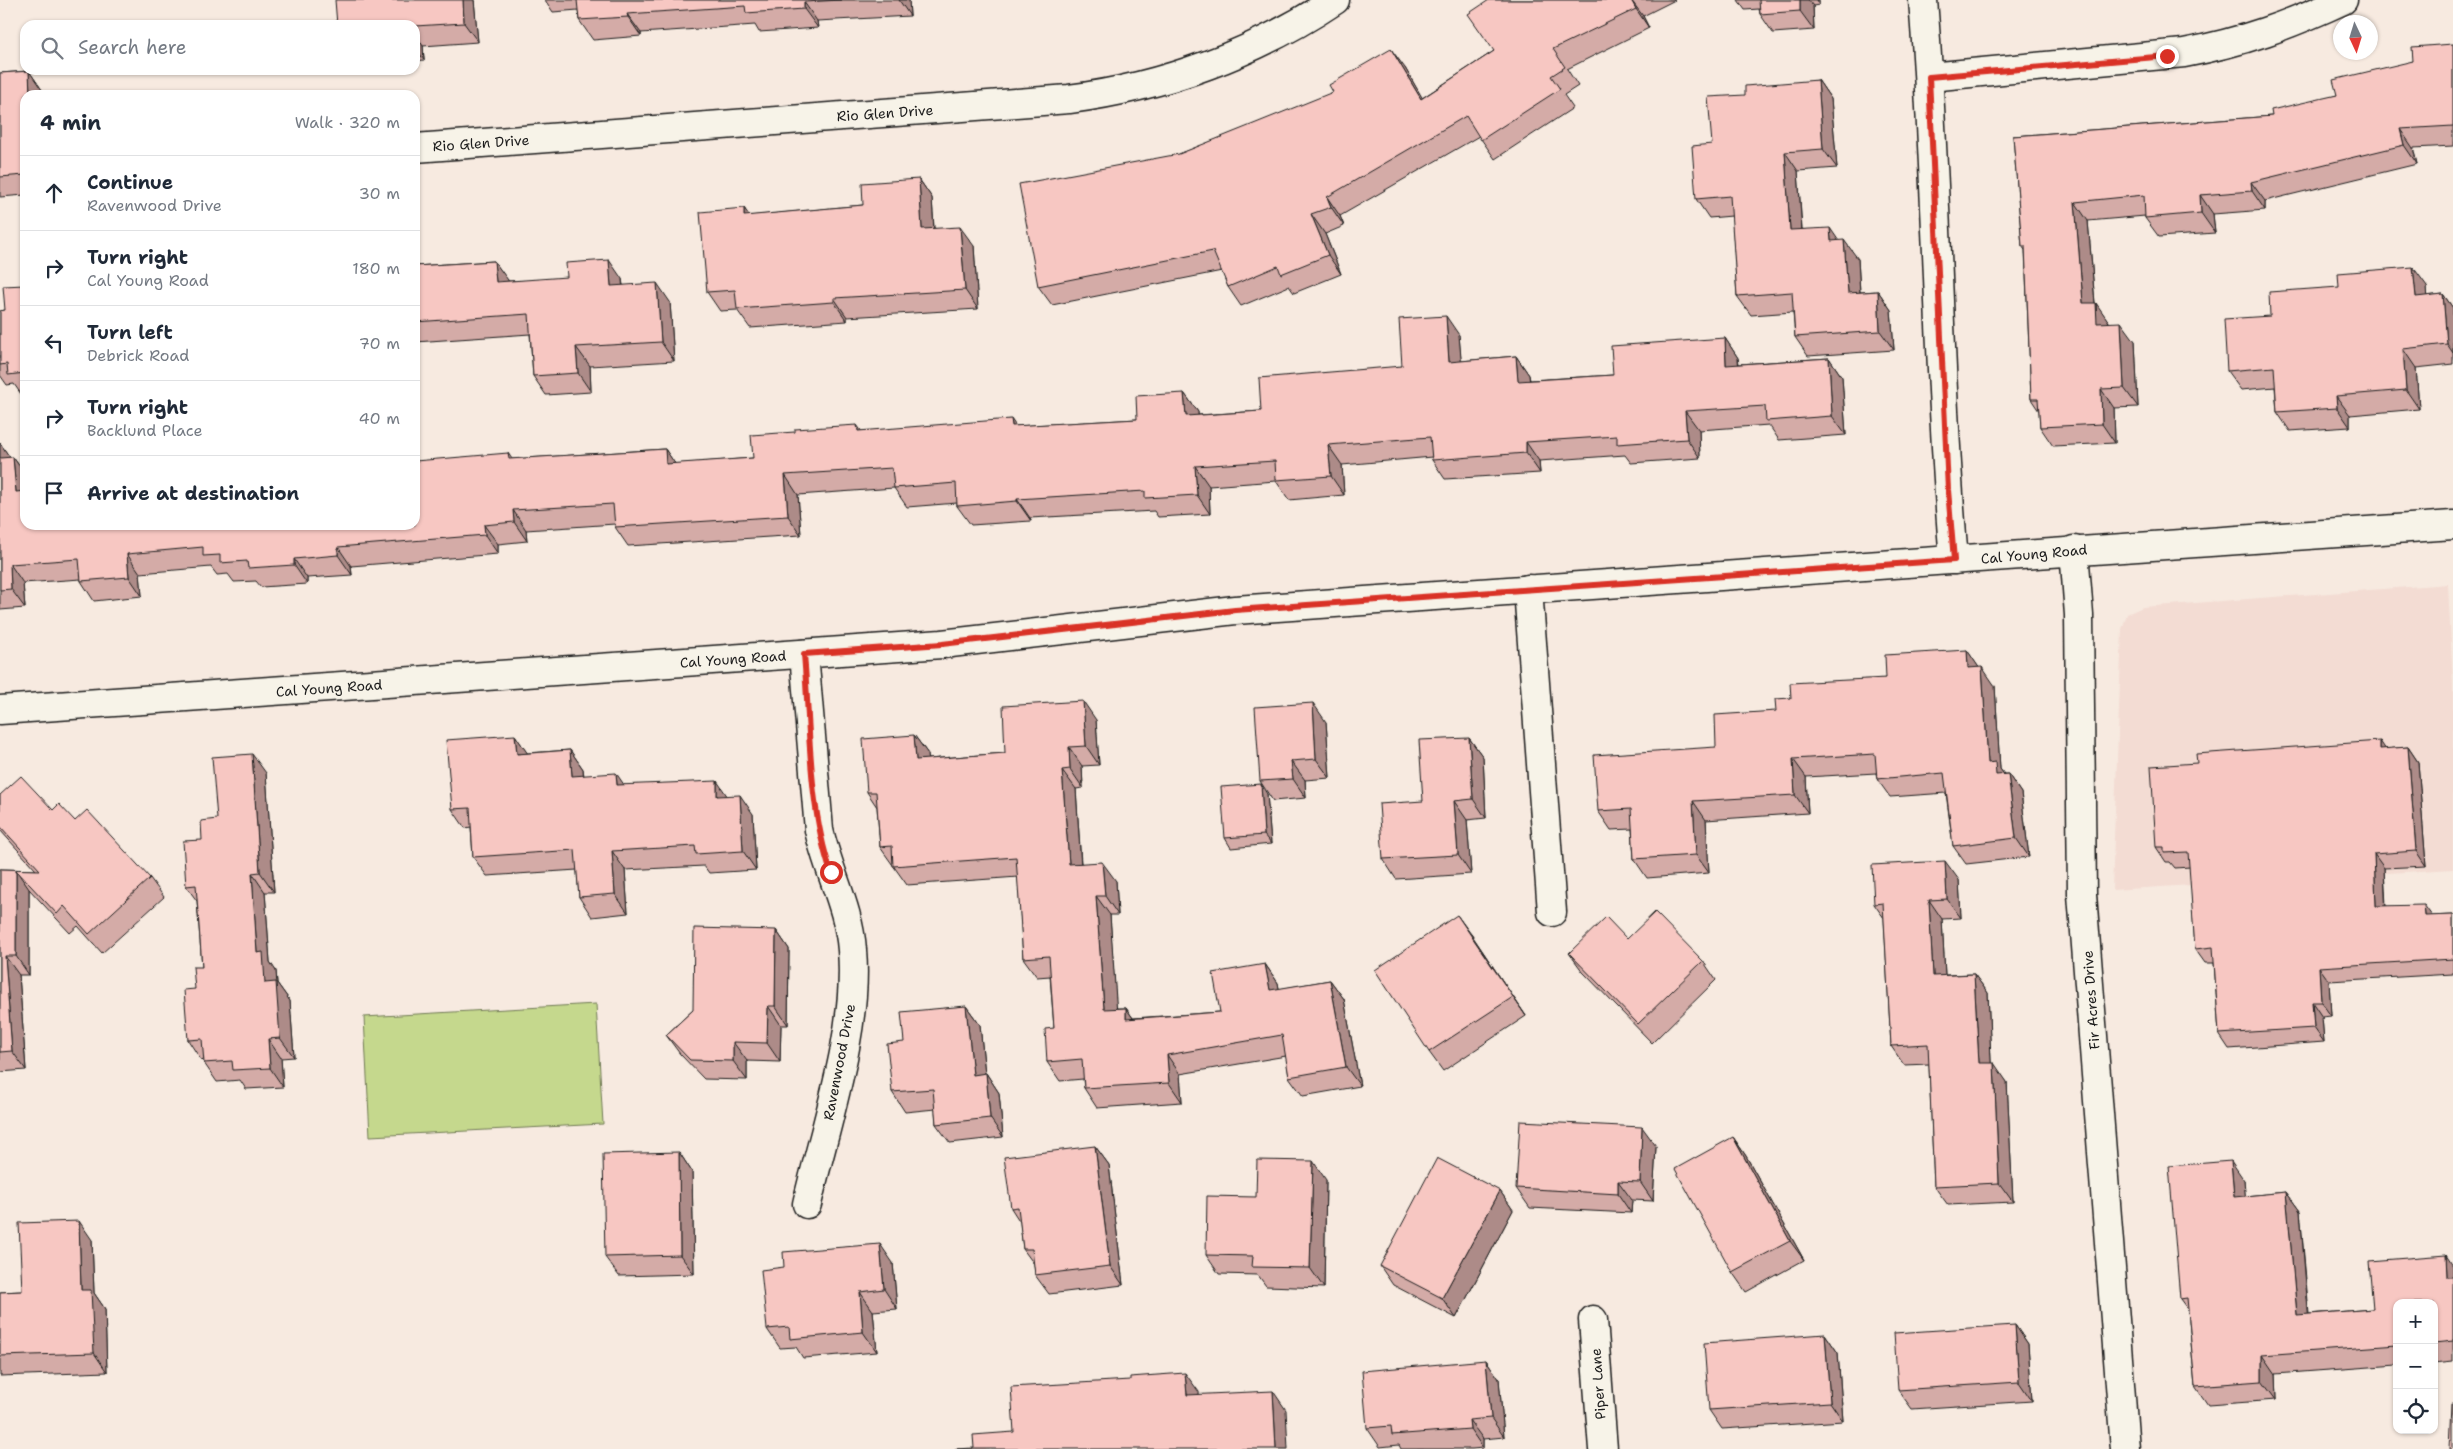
<!DOCTYPE html>
<meta charset="utf-8">
<style>
body{margin:0;font-family:"Shantell Sans",sans-serif;background:#f2f2f3;color:#1f2937}
.controls{position:absolute;right:15px;bottom:15px;display:grid;overflow:hidden;border-radius:10px;box-shadow:0 1px 4px #0004}
.controls button{width:45px;height:45px;display:grid;place-items:center;padding:0;border:0;border-bottom:1px solid #e0e1e3;background:#fff;color:#1f2937;font:25px sans-serif}
.compass{position:absolute;left:2333px;top:15px;width:45px;height:45px;border-radius:50%;background:#fff;box-shadow:0 1px 4px #0004;rotate:176deg}
.stop{position:absolute;width:15px;height:15px;margin:-11px;border:4px solid #d93025;border-radius:50%;background:#fff}
.stop.end{background:#d93025;border-color:#fff;box-shadow:0 1px 5px #0008}
.list{margin:0;padding:0;list-style:none}
h2{display:flex;justify-content:space-between;align-items:center;height:65px;margin:0;padding:0 20px;font-size:21px}
h2 small{font-size:16px;font-weight:400;color:#747a83}
.list li{display:grid;grid-template-columns:32px 1fr auto;gap:15px;align-items:center;box-sizing:border-box;height:75px;padding:0 20px;border-top:1px solid #e0e1e3}
.list b{display:block;font-size:19px;white-space:nowrap}
.list p{margin:0;font-size:16px;white-space:nowrap;color:#747a83}
.list em{font-size:16px;font-style:normal;color:#747a83}
.icon{flex:none;width:28px;height:28px;fill:none;stroke:currentColor;stroke-width:2;stroke-linecap:round;stroke-linejoin:round}
.map{position:relative;flex:none;width:2453px;height:1449px;overflow:hidden}
.search{position:absolute;background:#fff;box-shadow:0 1px 4px #0004;left:20px;top:20px;width:400px;height:55px;display:flex;align-items:center;gap:12px;box-sizing:border-box;padding:0 18px;border-radius:15px;color:#747a83;font-size:19px}
.panel{position:absolute;background:#fff;box-shadow:0 1px 4px #0004;left:20px;top:90px;width:400px;height:440px;border-radius:15px}
.map>svg:first-child{display:block}
</style>
<div class="map">
<svg width="2453" height="1449" viewBox="0 0 2453 1449">
<rect width="100%" height="100%" fill="#f7eae0"/>
<filter id="ink" filterUnits="userSpaceOnUse"><feTurbulence type="fractalNoise" baseFrequency=".02" numOctaves="2"/><feDisplacementMap in="SourceGraphic" scale="10" xChannelSelector="R" yChannelSelector="G"/><feConvolveMatrix kernelMatrix="1 2 1 2 8 2 1 2 1" color-interpolation-filters="sRGB"/></filter>
<g filter="url(#ink)">
<!-- built -->
<path fill="#f3dcd3" d="M 2448,584 L 2453,685 L 2453,869 L 2112,890 L 2122,629 L 2127,614 L 2143,607 Z"/>
<!-- garden -->
<path fill="#c5d88d" stroke="#707a54" d="M 596,1004 L 603,1124 L 370,1136 L 364,1017 Z"/>
<g fill="none" stroke-linecap="round" stroke-linejoin="round">
<!-- minor casing -->
<g stroke="#1c1c1c" stroke-width="31">
<g id="minor">
<path d="M 1923,0 C 1938,186 1938,374 1954,560"/>
<path d="M 1929,77 L 2184,53 C 2243,42 2289,25 2343,0"/>
<path d="M 415,148 L 1069,99 C 1163,87 1256,53 1335,0"/>
<path d="M 2074,550 L 2079,615 L 2082,894 L 2125,1449"/>
<path d="M 1528,589 L 1552,912"/>
<path d="M 804,654 L 819,830 C 828,871 849,908 852,950 C 859,1029 825,1126 807,1204"/>
<path d="M 1593,1320 L 1603,1449"/>
</g>
</g>
<!-- secondary casing -->
<g stroke="#1c1c1c" stroke-width="31">
<path id="secondary" d="M 0,710 L 942,644 L 1235,610 L 2453,525"/>
</g>
<!-- minor -->
<use href="#minor" stroke="#f7f3e8" stroke-width="28"/>
<!-- secondary -->
<use href="#secondary" stroke="#f7f3e8" stroke-width="28"/>
</g>
<!-- wall -->
<g fill="#d4aba7" stroke="#1c1c1c">
<path d="M 474,0 L 478,42 L 423,46 L 424,60 L 415,61 L 415,25 Z"/>
<path d="M 545,0 L 909,0 L 910,16 L 817,21 L 818,28 L 759,32 L 755,25 L 641,33 L 641,36 L 593,40 L 579,20 L 578,10 L 553,12 Z"/>
<path d="M 1489,0 L 1675,0 L 1643,16 L 1649,28 L 1567,69 L 1578,86 L 1564,95 L 1573,108 L 1495,159 L 1479,136 L 1340,216 L 1344,226 L 1325,234 L 1341,274 L 1294,293 L 1289,286 L 1241,306 L 1228,287 L 1222,271 L 1052,305 L 1038,286 L 1179,154 L 1405,68 L 1422,98 L 1494,51 Z"/>
<path d="M 1738,0 L 1819,0 L 1819,5 L 1813,6 L 1814,30 L 1773,33 L 1760,14 L 1759,9 L 1745,10 Z"/>
<path d="M 2453,44 L 2453,146 L 2413,148 L 2417,164 L 2265,201 L 2265,210 L 2213,214 L 2215,233 L 2159,237 L 2145,218 L 2145,216 L 2088,221 L 2095,303 L 2109,322 L 2135,341 L 2138,407 L 2114,408 L 2115,443 L 2053,446 L 2040,427 L 2039,411 L 2031,399 L 2025,250 L 2022,246 L 2013,136 L 2272,116 L 2337,95 L 2413,61 Z"/>
<path d="M 29,71 L 42,90 L 42,95 L 25,95 L 25,195 L 0,197 L 0,73 Z"/>
<path d="M 1818,80 L 1831,99 L 1837,168 L 1798,171 L 1802,229 L 1838,240 L 1858,259 L 1860,292 L 1878,291 L 1891,310 L 1894,350 L 1808,356 L 1795,337 L 1793,312 L 1751,315 L 1737,296 L 1732,216 L 1709,218 L 1696,199 L 1745,95 Z"/>
<path d="M 919,179 L 932,198 L 934,228 L 974,246 L 978,309 L 847,317 L 847,321 L 750,328 L 737,310 L 720,311 L 707,292 L 744,208 L 749,216 L 863,205 Z"/>
<path d="M 494,261 L 508,281 L 622,279 L 623,285 L 670,302 L 674,361 L 590,366 L 591,392 L 546,395 L 533,376 L 530,334 L 415,342 L 415,266 Z"/>
<path d="M 25,285 L 25,394 L 21,394 L 14,384 L 7,385 L 0,375 L 0,311 L 5,310 Z"/>
<path d="M 2427,286 L 2427,296 L 2443,294 L 2453,308 L 2453,364 L 2416,368 L 2419,409 L 2350,415 L 2350,427 L 2290,431 L 2277,412 L 2275,387 L 2241,390 L 2227,371 L 2270,316 Z"/>
<path d="M 1459,335 L 1461,361 L 1516,356 L 1529,375 L 1530,380 L 1613,375 L 1725,338 L 1738,358 L 1739,364 L 1829,358 L 1842,377 L 1846,435 L 1779,440 L 1769,425 L 1699,430 L 1700,458 L 1631,463 L 1625,455 L 1539,461 L 1540,473 L 1445,479 L 1432,460 L 1432,457 L 1342,465 L 1344,495 L 1289,500 L 1276,481 L 1209,486 L 1210,514 L 1158,517 L 1154,511 L 1030,518 L 1031,521 L 971,525 L 957,506 L 957,503 L 907,507 L 894,488 L 798,495 L 801,535 L 628,546 L 615,527 L 615,524 L 526,530 L 527,541 L 498,544 L 498,554 L 351,566 L 352,575 L 307,578 L 307,584 L 261,587 L 256,581 L 234,582 L 228,574 L 217,575 L 211,567 L 140,573 L 142,596 L 94,601 L 81,581 L 81,579 L 23,583 L 25,608 L 0,610 L 0,443 L 10,458 L 13,457 L 25,474 L 25,525 L 415,525 L 508,453 L 512,459 L 665,449 L 675,464 L 753,458 L 862,431 L 1016,426 L 1137,419 L 1184,393 L 1198,412 L 1198,415 L 1261,411 L 1402,366 Z"/>
<path d="M 1967,650 L 1979,668 L 1995,686 L 2000,769 L 2004,774 L 2008,774 L 2021,793 L 2029,857 L 1966,864 L 1953,846 L 1946,793 L 1890,797 L 1877,779 L 1876,773 L 1806,777 L 1808,813 L 1706,820 L 1709,873 L 1647,878 L 1634,859 L 1632,829 L 1611,830 L 1598,811 L 1716,747 L 1776,711 L 1791,698 L 1886,678 Z"/>
<path d="M 1096,720 L 1099,765 L 1082,766 L 1083,788 L 1076,789 L 1081,863 L 1116,881 L 1118,915 L 1110,915 L 1116,1008 L 1126,1008 L 1133,1018 L 1220,1012 L 1265,964 L 1278,983 L 1279,989 L 1330,980 L 1344,999 L 1360,1086 L 1303,1096 L 1289,1077 L 1286,1056 L 1180,1074 L 1182,1102 L 1097,1108 L 1084,1088 L 1083,1079 L 1060,1081 L 1047,1062 L 1054,1028 L 1050,976 L 1037,977 L 1023,958 L 1018,877 L 907,885 L 880,847 L 877,807 L 867,792 L 914,735 L 928,754 L 928,759 L 1005,753 Z"/>
<path d="M 1326,722 L 1330,778 L 1305,780 L 1306,798 L 1273,801 L 1260,781 Z"/>
<path d="M 515,735 L 527,753 L 570,750 L 583,769 L 584,776 L 624,785 L 727,796 L 753,814 L 756,870 L 709,873 L 704,866 L 625,870 L 628,913 L 592,917 L 579,897 L 577,870 L 487,876 L 473,857 L 471,827 L 465,828 L 452,809 Z"/>
<path d="M 1469,738 L 1483,757 L 1486,818 L 1467,820 L 1471,874 L 1396,879 L 1383,859 L 1423,801 Z"/>
<path d="M 2408,747 L 2418,762 L 2426,866 L 2384,868 L 2386,906 L 2432,916 L 2453,915 L 2453,974 L 2329,981 L 2331,1016 L 2322,1017 L 2324,1042 L 2229,1049 L 2219,1034 L 2214,963 L 2205,963 L 2195,949 L 2190,867 L 2175,868 L 2170,862 L 2166,862 L 2156,847 L 2385,749 Z"/>
<path d="M 266,773 L 274,892 L 265,892 L 270,962 L 276,971 L 277,983 L 290,1001 L 294,1057 L 281,1058 L 283,1087 L 246,1089 L 240,1080 L 217,1082 L 204,1063 L 204,1059 L 201,1060 L 188,1040 L 195,989 L 202,967 L 197,901 L 186,886 L 202,840 Z"/>
<path d="M 1267,794 L 1271,844 L 1231,848 L 1225,838 Z"/>
<path d="M 0,795 L 53,810 L 75,821 L 150,878 L 164,897 L 102,953 L 78,926 L 70,933 L 29,889 L 29,975 L 19,975 L 26,1070 L 0,1072 L 0,869 L 36,870 L 0,830 Z"/>
<path d="M 1959,880 L 1961,918 L 1942,919 L 1945,975 L 1974,974 L 1988,993 L 1991,1063 L 2007,1082 L 2013,1202 L 1948,1205 L 1934,1186 L 1929,1064 L 1904,1065 L 1891,1046 L 1884,918 L 1874,904 Z"/>
<path d="M 776,930 L 789,949 L 788,1025 L 781,1025 L 780,1062 L 747,1061 L 747,1080 L 704,1079 L 680,1054 L 666,1035 L 693,1010 Z"/>
<path d="M 1471,934 L 1526,1016 L 1443,1071 L 1429,1052 Z"/>
<path d="M 1569,953 L 1703,961 L 1716,980 L 1652,1043 L 1583,972 Z"/>
<path d="M 966,1006 L 980,1025 L 985,1074 L 986,1073 L 999,1093 L 1003,1137 L 950,1143 L 936,1124 L 935,1109 L 905,1112 L 892,1092 L 904,1042 Z"/>
<path d="M 1733,1137 L 1746,1156 L 1804,1260 L 1746,1292 L 1732,1272 Z"/>
<path d="M 1095,1146 L 1109,1165 L 1123,1285 L 1049,1294 L 1035,1275 L 1034,1264 L 1023,1249 L 1020,1222 L 1011,1208 Z"/>
<path d="M 1656,1146 L 1653,1201 L 1632,1200 L 1631,1213 L 1530,1208 L 1516,1188 Z"/>
<path d="M 679,1152 L 692,1172 L 694,1274 L 619,1276 L 605,1257 Z"/>
<path d="M 1326,1180 L 1324,1288 L 1266,1286 L 1258,1275 L 1219,1274 L 1206,1255 L 1256,1197 Z"/>
<path d="M 2244,1180 L 2245,1196 L 2286,1192 L 2300,1211 L 2309,1314 L 2373,1309 L 2453,1266 L 2453,1361 L 2434,1363 L 2434,1303 L 2397,1303 L 2397,1365 L 2275,1374 L 2276,1400 L 2208,1405 L 2195,1386 L 2188,1310 L 2180,1299 Z"/>
<path d="M 1500,1191 L 1513,1210 L 1456,1318 L 1393,1285 L 1380,1266 Z"/>
<path d="M 92,1240 L 94,1293 L 105,1309 L 107,1372 L 0,1376 L 0,1292 L 22,1291 Z"/>
<path d="M 893,1263 L 897,1309 L 873,1311 L 877,1352 L 803,1358 L 796,1347 L 780,1348 L 767,1329 Z"/>
<path d="M 2015,1325 L 2028,1344 L 2032,1401 L 1912,1409 L 1898,1390 Z"/>
<path d="M 1825,1334 L 1838,1353 L 1843,1421 L 1722,1429 L 1709,1410 Z"/>
<path d="M 1486,1360 L 1499,1379 L 1504,1437 L 1483,1439 L 1483,1448 L 1472,1449 L 1401,1449 L 1399,1445 L 1380,1447 L 1367,1428 Z"/>
</g>
<!-- shaded-wall -->
<g fill="#ad8b88" stroke="#1c1c1c">
<path d="M 463,0 L 474,0 L 478,42 L 464,23 Z"/>
<path d="M 899,0 L 909,0 L 910,16 Z"/>
<path d="M 1631,0 L 1643,16 L 1649,28 L 1636,9 Z"/>
<path d="M 1800,0 L 1808,0 L 1813,6 L 1814,30 L 1800,11 Z"/>
<path d="M 1816,0 L 1819,0 L 1819,5 Z"/>
<path d="M 804,2 L 817,21 L 818,28 L 804,9 Z"/>
<path d="M 627,14 L 641,33 L 641,36 L 628,17 Z"/>
<path d="M 415,33 L 423,46 L 424,60 L 415,47 Z"/>
<path d="M 1391,49 L 1405,68 L 1434,118 L 1421,99 Z"/>
<path d="M 29,71 L 42,90 L 42,95 L 30,95 Z"/>
<path d="M 1818,80 L 1831,99 L 1837,168 L 1823,149 Z"/>
<path d="M 2400,129 L 2413,148 L 2417,164 L 2404,145 Z"/>
<path d="M 1785,152 L 1798,171 L 1803,249 L 1790,230 Z"/>
<path d="M 919,179 L 932,198 L 935,248 L 922,229 Z"/>
<path d="M 2251,182 L 2265,201 L 2265,210 L 2252,191 Z"/>
<path d="M 2200,195 L 2213,214 L 2215,233 L 2201,213 Z"/>
<path d="M 1327,197 L 1340,216 L 1344,226 L 1331,207 Z"/>
<path d="M 2075,202 L 2088,221 L 2096,316 L 2096,303 L 2109,322 L 2110,342 L 2083,303 Z"/>
<path d="M 744,208 L 757,227 L 744,216 Z"/>
<path d="M 1311,214 L 1325,234 L 1341,274 L 1328,255 Z"/>
<path d="M 960,227 L 974,246 L 978,309 L 965,290 Z"/>
<path d="M 1830,228 L 1843,247 L 1831,241 Z"/>
<path d="M 1844,240 L 1858,259 L 1861,312 L 1848,293 Z"/>
<path d="M 609,260 L 622,279 L 624,305 L 611,286 Z"/>
<path d="M 494,261 L 508,280 L 509,301 L 496,282 Z"/>
<path d="M 2413,267 L 2427,286 L 2429,316 L 2416,297 Z"/>
<path d="M 657,283 L 670,302 L 674,361 L 661,342 Z"/>
<path d="M 1878,291 L 1891,310 L 1894,350 L 1880,331 Z"/>
<path d="M 2443,294 L 2453,308 L 2453,353 L 2447,344 Z"/>
<path d="M 834,298 L 847,317 L 847,321 L 834,302 Z"/>
<path d="M 1446,316 L 1459,335 L 1463,381 L 1449,362 Z"/>
<path d="M 2121,322 L 2135,341 L 2138,407 L 2124,388 Z"/>
<path d="M 1725,338 L 1738,358 L 1740,384 L 1726,365 Z"/>
<path d="M 576,347 L 590,366 L 591,392 L 578,373 Z"/>
<path d="M 2403,349 L 2416,368 L 2419,409 L 2406,390 Z"/>
<path d="M 1516,356 L 1529,375 L 1532,400 L 1518,381 Z"/>
<path d="M 1829,358 L 1842,377 L 1846,435 L 1832,416 Z"/>
<path d="M 2101,389 L 2114,408 L 2115,443 L 2102,424 Z"/>
<path d="M 1184,393 L 1198,412 L 1199,435 L 1186,416 Z"/>
<path d="M 2336,396 L 2350,415 L 2350,427 L 2337,408 Z"/>
<path d="M 1685,411 L 1699,430 L 1700,458 L 1687,439 Z"/>
<path d="M 1011,419 L 1024,438 L 1012,426 Z"/>
<path d="M 857,425 L 871,444 L 858,431 Z"/>
<path d="M 1526,442 L 1539,461 L 1540,473 L 1526,453 Z"/>
<path d="M 0,443 L 11,459 L 0,460 Z"/>
<path d="M 1328,445 L 1342,465 L 1344,495 L 1331,476 Z"/>
<path d="M 665,449 L 678,468 L 666,464 Z"/>
<path d="M 13,457 L 25,474 L 25,506 L 16,492 Z"/>
<path d="M 1195,466 L 1209,486 L 1210,514 L 1197,495 Z"/>
<path d="M 785,475 L 798,495 L 801,535 L 788,516 Z"/>
<path d="M 1017,499 L 1030,518 L 1031,521 L 1017,501 Z"/>
<path d="M 513,510 L 526,530 L 527,541 L 514,522 Z"/>
<path d="M 484,525 L 498,544 L 498,554 L 485,535 Z"/>
<path d="M 338,547 L 351,566 L 352,575 L 338,555 Z"/>
<path d="M 127,554 L 140,573 L 142,596 L 129,577 Z"/>
<path d="M 294,559 L 307,578 L 307,584 L 294,565 Z"/>
<path d="M 10,564 L 23,583 L 25,608 L 11,589 Z"/>
<path d="M 1967,650 L 1980,669 L 1968,668 Z"/>
<path d="M 1982,667 L 1995,686 L 2000,769 L 2008,780 L 2009,793 L 1988,763 Z"/>
<path d="M 1083,701 L 1096,720 L 1099,765 L 1086,746 Z"/>
<path d="M 1313,703 L 1326,722 L 1330,778 L 1316,759 Z"/>
<path d="M 515,735 L 528,754 L 517,754 Z"/>
<path d="M 914,735 L 928,754 L 930,779 L 916,760 Z"/>
<path d="M 1469,738 L 1483,757 L 1486,818 L 1473,799 Z"/>
<path d="M 2380,741 L 2390,756 L 2380,749 Z"/>
<path d="M 1069,747 L 1082,766 L 1083,788 L 1070,769 Z"/>
<path d="M 2408,747 L 2418,762 L 2426,866 L 2416,851 Z"/>
<path d="M 570,750 L 583,769 L 585,796 L 572,776 Z"/>
<path d="M 252,754 L 266,773 L 274,892 L 260,872 Z"/>
<path d="M 1793,759 L 1806,777 L 1808,813 L 1795,795 Z"/>
<path d="M 1291,761 L 1305,780 L 1306,798 L 1293,779 Z"/>
<path d="M 1062,770 L 1076,789 L 1082,883 L 1069,864 Z"/>
<path d="M 616,773 L 629,792 L 617,785 Z"/>
<path d="M 2008,774 L 2021,793 L 2029,857 L 2016,838 Z"/>
<path d="M 717,781 L 730,800 L 717,796 Z"/>
<path d="M 1261,784 L 1267,794 L 1271,844 L 1264,835 Z"/>
<path d="M 740,795 L 753,814 L 756,870 L 743,851 Z"/>
<path d="M 1454,801 L 1467,820 L 1471,874 L 1458,855 Z"/>
<path d="M 1693,801 L 1706,820 L 1709,873 L 1696,855 Z"/>
<path d="M 612,851 L 625,870 L 628,913 L 615,894 Z"/>
<path d="M 2374,854 L 2384,868 L 2386,920 L 2376,906 Z"/>
<path d="M 1945,861 L 1959,880 L 1961,918 L 1947,899 Z"/>
<path d="M 1102,862 L 1116,881 L 1118,915 L 1105,896 Z"/>
<path d="M 16,870 L 29,889 L 29,975 L 16,956 Z"/>
<path d="M 252,873 L 265,892 L 270,962 L 276,971 L 277,983 L 290,1001 L 294,1057 L 280,1038 L 257,953 Z"/>
<path d="M 1096,896 L 1110,915 L 1118,1028 L 1104,1009 Z"/>
<path d="M 1929,900 L 1942,919 L 1946,995 L 1933,976 Z"/>
<path d="M 2424,905 L 2435,920 L 2425,916 Z"/>
<path d="M 1457,915 L 1471,934 L 1526,1016 L 1513,997 Z"/>
<path d="M 776,930 L 789,949 L 788,1025 L 775,1006 Z"/>
<path d="M 5,956 L 19,975 L 26,1070 L 12,1051 Z"/>
<path d="M 1265,964 L 1278,983 L 1283,1009 L 1270,990 Z"/>
<path d="M 2319,967 L 2329,981 L 2331,1016 L 2321,1002 Z"/>
<path d="M 1974,974 L 1988,993 L 1992,1082 L 1979,1063 Z"/>
<path d="M 1330,980 L 1344,999 L 1360,1086 L 1346,1067 Z"/>
<path d="M 2312,1002 L 2322,1017 L 2324,1042 L 2314,1028 Z"/>
<path d="M 768,1006 L 781,1025 L 780,1062 L 767,1043 Z"/>
<path d="M 966,1006 L 980,1025 L 987,1094 L 973,1075 Z"/>
<path d="M 1126,1008 L 1139,1027 L 1126,1019 Z"/>
<path d="M 268,1039 L 281,1058 L 283,1087 L 270,1068 Z"/>
<path d="M 733,1042 L 747,1061 L 747,1080 L 733,1061 Z"/>
<path d="M 1167,1055 L 1180,1074 L 1182,1102 L 1169,1083 Z"/>
<path d="M 1994,1063 L 2007,1082 L 2013,1202 L 1999,1183 Z"/>
<path d="M 986,1073 L 999,1093 L 1003,1137 L 990,1118 Z"/>
<path d="M 1642,1127 L 1656,1146 L 1653,1201 L 1640,1182 Z"/>
<path d="M 1733,1137 L 1746,1156 L 1804,1260 L 1790,1241 Z"/>
<path d="M 1095,1146 L 1109,1165 L 1123,1285 L 1110,1266 Z"/>
<path d="M 679,1152 L 692,1172 L 694,1274 L 680,1255 Z"/>
<path d="M 1313,1161 L 1326,1180 L 1324,1288 L 1310,1268 Z"/>
<path d="M 2231,1161 L 2244,1180 L 2247,1216 L 2234,1197 Z"/>
<path d="M 1618,1181 L 1632,1200 L 1631,1213 L 1618,1194 Z"/>
<path d="M 1500,1191 L 1513,1210 L 1456,1318 L 1442,1298 Z"/>
<path d="M 2286,1192 L 2300,1211 L 2310,1335 L 2297,1315 Z"/>
<path d="M 79,1221 L 92,1240 L 94,1293 L 105,1309 L 107,1372 L 94,1353 L 81,1290 Z"/>
<path d="M 880,1244 L 893,1263 L 897,1309 L 884,1289 Z"/>
<path d="M 2446,1255 L 2453,1266 L 2453,1285 L 2447,1277 Z"/>
<path d="M 860,1292 L 873,1311 L 877,1352 L 863,1332 Z"/>
<path d="M 2015,1325 L 2028,1344 L 2032,1401 L 2019,1382 Z"/>
<path d="M 1825,1334 L 1838,1353 L 1843,1421 L 1830,1402 Z"/>
<path d="M 2262,1355 L 2275,1374 L 2276,1400 L 2262,1381 Z"/>
<path d="M 1486,1360 L 1499,1379 L 1504,1437 L 1491,1418 Z"/>
<path d="M 1185,1373 L 1199,1392 L 1200,1414 L 1187,1395 Z"/>
<path d="M 1273,1391 L 1286,1410 L 1288,1449 L 1276,1449 Z"/>
<path d="M 1469,1420 L 1483,1439 L 1483,1448 L 1470,1429 Z"/>
</g>
<!-- building -->
<g fill="#f7c7c2" stroke="#1c1c1c">
<path d="M 335,0 L 463,0 L 464,23 L 415,26 L 415,25 L 337,25 Z"/>
<path d="M 577,0 L 842,0 L 804,2 L 804,9 L 746,13 L 745,6 L 627,14 L 628,17 L 579,20 Z"/>
<path d="M 1489,0 L 1631,0 L 1636,9 L 1553,49 L 1565,67 L 1551,76 L 1560,89 L 1481,140 L 1466,116 L 1327,197 L 1331,207 L 1311,214 L 1328,255 L 1281,274 L 1278,266 L 1228,287 L 1213,251 L 1038,286 L 1019,184 L 1179,154 L 1333,92 L 1329,85 L 1391,49 L 1421,99 L 1494,51 L 1468,14 Z"/>
<path d="M 1759,0 L 1800,0 L 1800,11 L 1760,14 Z"/>
<path d="M 2453,44 L 2453,126 L 2400,129 L 2404,145 L 2251,182 L 2252,191 L 2200,195 L 2201,213 L 2145,218 L 2144,195 L 2075,202 L 2083,303 L 2096,303 L 2097,323 L 2121,322 L 2124,388 L 2101,389 L 2102,424 L 2040,427 L 2038,399 L 2031,399 L 2025,246 L 2022,246 L 2013,136 L 2272,116 L 2271,110 L 2337,95 L 2333,80 L 2413,61 L 2412,47 Z"/>
<path d="M 29,71 L 30,95 L 25,95 L 25,175 L 0,177 L 0,73 Z"/>
<path d="M 1818,80 L 1823,149 L 1785,152 L 1790,230 L 1830,228 L 1831,241 L 1844,240 L 1848,293 L 1878,291 L 1880,331 L 1795,337 L 1792,292 L 1737,296 L 1730,196 L 1696,199 L 1692,146 L 1712,144 L 1708,97 L 1745,95 L 1745,86 Z"/>
<path d="M 919,179 L 922,229 L 960,227 L 965,290 L 834,298 L 834,302 L 737,309 L 735,290 L 707,292 L 700,212 L 744,208 L 744,216 L 863,205 L 862,183 Z"/>
<path d="M 609,260 L 611,286 L 657,283 L 661,342 L 576,347 L 578,373 L 533,376 L 529,314 L 415,322 L 415,266 L 494,261 L 496,282 L 567,277 L 566,263 Z"/>
<path d="M 2413,267 L 2416,297 L 2443,294 L 2447,344 L 2403,349 L 2406,390 L 2336,396 L 2337,408 L 2277,412 L 2274,367 L 2227,371 L 2224,319 L 2270,316 L 2269,292 L 2339,287 L 2338,273 Z"/>
<path d="M 25,285 L 25,373 L 8,375 L 7,364 L 0,365 L 0,311 L 5,310 L 3,286 Z"/>
<path d="M 1446,316 L 1449,362 L 1516,356 L 1518,381 L 1613,375 L 1611,346 L 1725,338 L 1726,365 L 1829,358 L 1832,416 L 1766,421 L 1765,406 L 1685,411 L 1687,439 L 1617,444 L 1617,436 L 1526,442 L 1526,453 L 1432,460 L 1430,437 L 1328,445 L 1331,476 L 1276,480 L 1275,461 L 1195,466 L 1197,495 L 1145,498 L 1145,491 L 1017,499 L 1017,501 L 957,506 L 956,483 L 894,488 L 892,468 L 785,475 L 788,516 L 615,527 L 613,504 L 513,510 L 514,522 L 484,525 L 485,535 L 338,547 L 338,555 L 294,559 L 294,565 L 248,568 L 247,561 L 220,563 L 220,555 L 203,556 L 203,547 L 127,554 L 129,577 L 81,581 L 79,559 L 10,564 L 11,589 L 0,590 L 0,458 L 13,457 L 16,492 L 25,491 L 25,525 L 415,525 L 415,461 L 508,453 L 509,459 L 665,449 L 666,464 L 753,458 L 751,435 L 795,432 L 795,429 L 857,425 L 858,431 L 1011,419 L 1012,426 L 1137,419 L 1136,396 L 1184,393 L 1186,416 L 1261,411 L 1259,378 L 1402,366 L 1399,319 Z"/>
<path d="M 1967,650 L 1968,668 L 1982,667 L 1988,763 L 1995,762 L 1996,775 L 2008,774 L 2016,838 L 1953,846 L 1944,773 L 1877,779 L 1875,754 L 1793,759 L 1795,795 L 1693,801 L 1696,855 L 1634,859 L 1631,809 L 1598,811 L 1594,755 L 1716,747 L 1715,715 L 1776,711 L 1775,699 L 1791,698 L 1790,683 L 1886,678 L 1885,655 Z"/>
<path d="M 1083,701 L 1086,746 L 1069,747 L 1070,769 L 1062,770 L 1069,864 L 1102,862 L 1105,896 L 1096,896 L 1104,1009 L 1126,1008 L 1126,1019 L 1220,1012 L 1213,973 L 1265,964 L 1270,990 L 1330,980 L 1346,1067 L 1289,1077 L 1282,1035 L 1167,1055 L 1169,1083 L 1084,1088 L 1082,1059 L 1047,1062 L 1045,1029 L 1054,1028 L 1049,956 L 1023,958 L 1016,857 L 893,866 L 892,846 L 880,847 L 876,792 L 867,792 L 863,739 L 914,735 L 916,760 L 1005,753 L 1003,706 Z"/>
<path d="M 1313,703 L 1316,759 L 1291,761 L 1293,779 L 1260,781 L 1255,707 Z"/>
<path d="M 515,735 L 517,754 L 570,750 L 572,776 L 616,773 L 617,785 L 717,781 L 717,796 L 740,795 L 743,851 L 696,854 L 695,846 L 612,851 L 615,894 L 579,897 L 575,850 L 473,857 L 470,808 L 452,809 L 446,740 Z"/>
<path d="M 1469,738 L 1473,799 L 1454,801 L 1458,855 L 1383,859 L 1379,804 L 1423,801 L 1419,740 Z"/>
<path d="M 2380,741 L 2380,749 L 2408,747 L 2416,851 L 2374,854 L 2376,906 L 2424,905 L 2425,916 L 2453,915 L 2453,959 L 2319,967 L 2321,1002 L 2312,1002 L 2314,1028 L 2219,1034 L 2213,947 L 2195,949 L 2188,852 L 2164,853 L 2164,847 L 2156,847 L 2151,766 L 2197,763 L 2196,754 Z"/>
<path d="M 252,754 L 260,872 L 252,873 L 257,953 L 263,952 L 265,983 L 276,982 L 280,1038 L 268,1039 L 270,1068 L 233,1070 L 232,1061 L 204,1063 L 202,1039 L 188,1040 L 184,990 L 195,989 L 193,967 L 202,967 L 196,885 L 186,886 L 183,841 L 202,840 L 201,821 L 217,819 L 212,757 Z"/>
<path d="M 21,776 L 53,810 L 59,804 L 75,821 L 87,810 L 150,878 L 89,934 L 64,906 L 57,914 L 16,870 L 16,956 L 5,956 L 12,1051 L 0,1052 L 0,869 L 40,870 L 0,826 L 0,795 Z"/>
<path d="M 1261,784 L 1264,835 L 1225,838 L 1221,787 Z"/>
<path d="M 1945,861 L 1947,899 L 1929,900 L 1933,976 L 1974,974 L 1979,1063 L 1994,1063 L 1999,1183 L 1934,1186 L 1928,1044 L 1891,1046 L 1883,903 L 1874,904 L 1872,865 Z"/>
<path d="M 1655,912 L 1703,961 L 1638,1024 L 1569,953 L 1606,917 L 1627,939 Z"/>
<path d="M 1457,915 L 1513,997 L 1429,1052 L 1375,970 Z"/>
<path d="M 694,928 L 776,930 L 775,1006 L 768,1006 L 767,1043 L 733,1042 L 733,1061 L 690,1060 L 666,1035 L 693,1010 Z"/>
<path d="M 966,1006 L 973,1075 L 986,1073 L 990,1118 L 936,1124 L 933,1089 L 892,1092 L 887,1044 L 904,1042 L 901,1012 Z"/>
<path d="M 1520,1121 L 1642,1127 L 1640,1182 L 1618,1181 L 1618,1194 L 1516,1188 Z"/>
<path d="M 1733,1137 L 1790,1241 L 1732,1272 L 1675,1169 Z"/>
<path d="M 1095,1146 L 1110,1266 L 1035,1275 L 1032,1249 L 1023,1249 L 1018,1207 L 1011,1208 L 1004,1157 Z"/>
<path d="M 679,1152 L 680,1255 L 605,1257 L 603,1154 Z"/>
<path d="M 1437,1158 L 1500,1191 L 1442,1298 L 1380,1266 Z"/>
<path d="M 1257,1160 L 1313,1161 L 1310,1268 L 1252,1267 L 1253,1256 L 1206,1255 L 1207,1196 L 1256,1197 Z"/>
<path d="M 2231,1161 L 2234,1197 L 2286,1192 L 2297,1315 L 2373,1309 L 2369,1261 L 2446,1255 L 2447,1277 L 2453,1277 L 2453,1341 L 2434,1343 L 2434,1303 L 2397,1303 L 2397,1345 L 2262,1355 L 2262,1381 L 2195,1386 L 2187,1298 L 2180,1299 L 2169,1166 Z"/>
<path d="M 79,1221 L 81,1290 L 91,1290 L 94,1353 L 0,1356 L 0,1292 L 22,1291 L 19,1223 Z"/>
<path d="M 880,1244 L 884,1289 L 860,1292 L 863,1332 L 790,1339 L 789,1327 L 767,1329 L 761,1270 L 784,1267 L 783,1252 Z"/>
<path d="M 2015,1325 L 2019,1382 L 1898,1390 L 1894,1333 Z"/>
<path d="M 1825,1334 L 1830,1402 L 1709,1410 L 1704,1343 Z"/>
<path d="M 1486,1360 L 1491,1418 L 1469,1420 L 1470,1429 L 1392,1435 L 1391,1426 L 1367,1428 L 1362,1371 Z"/>
<path d="M 1185,1373 L 1187,1395 L 1273,1391 L 1276,1449 L 955,1449 L 974,1448 L 973,1435 L 1014,1432 L 1011,1387 L 1130,1380 L 1130,1377 Z"/>
<path d="M 2452,1403 L 2453,1403 L 2453,1449 L 2450,1449 Z"/>
</g>
</g>
<g fill="none" stroke-linecap="round" stroke-linejoin="round" filter="url(#ink)">
<!-- route -->
<path stroke="#d93025" stroke-width="6" d="M 831,872 C 808,806 810,724 804,654 L 942,644 L 1235,610 L 1954,560 L 1948,490 L 1929,77 L 2167,56"/>
</g>
<g text-anchor="middle" stroke-width="5" stroke-linejoin="round" paint-order="stroke">
<!-- street labels -->
<g font-size="14" fill="#1c1c1c" stroke="#f7f3e8">
<text transform="translate(885 113) rotate(-4)" y="5">Rio Glen Drive</text>
<text transform="translate(481 143) rotate(-4)" y="5">Rio Glen Drive</text>
<text transform="translate(2034 554) rotate(-5)" y="5">Cal Young Road</text>
<text transform="translate(733 659) rotate(-4)" y="5">Cal Young Road</text>
<text transform="translate(329 688) rotate(-4)" y="5">Cal Young Road</text>
<text transform="translate(2091 1000) rotate(-94)" y="5">Fir Acres Drive</text>
<text transform="translate(839 1062) rotate(-79)" y="5">Ravenwood Drive</text>
<text transform="translate(1598 1384) rotate(-94)" y="5">Piper Lane</text>
</g>
</g>
</svg>
<div class="controls">
<button>+</button>
<button>−</button>
<button><svg class="icon" aria-label="locate" viewBox="0 0 24 24"><circle cx="12" cy="12" r="6"/><path d="M12 2v4M12 18v4M2 12h4M18 12h4"/></svg></button>
</div>
<svg class="compass" viewBox="-18 -18 36 36"><path d="M0-13l5 13h-10z" fill="#e53935"/><path d="M0 13l5-13h-10z" fill="#747a83"/></svg>
<div class="stop" style="left:831px;top:872px"></div>
<div class="stop end" style="left:2167px;top:56px"></div>
<div class="search"><svg class="icon" aria-label="search" viewBox="0 0 24 24"><circle cx="10" cy="10" r="6"/><path d="M15 15l6 6"/></svg>Search here</div>
<section class="panel">
<h2>4 min<small>Walk · 320 m</small></h2>
<ul class="list">
<li><svg class="icon" aria-label="ahead" viewBox="0 0 24 24"><path d="M12 20V5M6 11l6-6 6 6"/></svg><div><b>Continue</b><p>Ravenwood Drive</p></div><em>30 m</em></li>
<li><svg class="icon" aria-label="right" viewBox="0 0 24 24"><path d="M7 20v-9h11M14 6l5 5-5 5"/></svg><div><b>Turn right</b><p>Cal Young Road</p></div><em>180 m</em></li>
<li><svg class="icon" aria-label="left" viewBox="0 0 24 24"><path d="M17 20v-9H6M10 6l-5 5 5 5"/></svg><div><b>Turn left</b><p>Debrick Road</p></div><em>70 m</em></li>
<li><svg class="icon" aria-label="right" viewBox="0 0 24 24"><path d="M7 20v-9h11M14 6l5 5-5 5"/></svg><div><b>Turn right</b><p>Backlund Place</p></div><em>40 m</em></li>
<li><svg class="icon" aria-label="arrive" viewBox="0 0 24 24"><path d="M6 21V4h12l-3 4 3 4H6"/></svg><div><b>Arrive at destination</b></div></li>
</ul>
</section>
</div>
